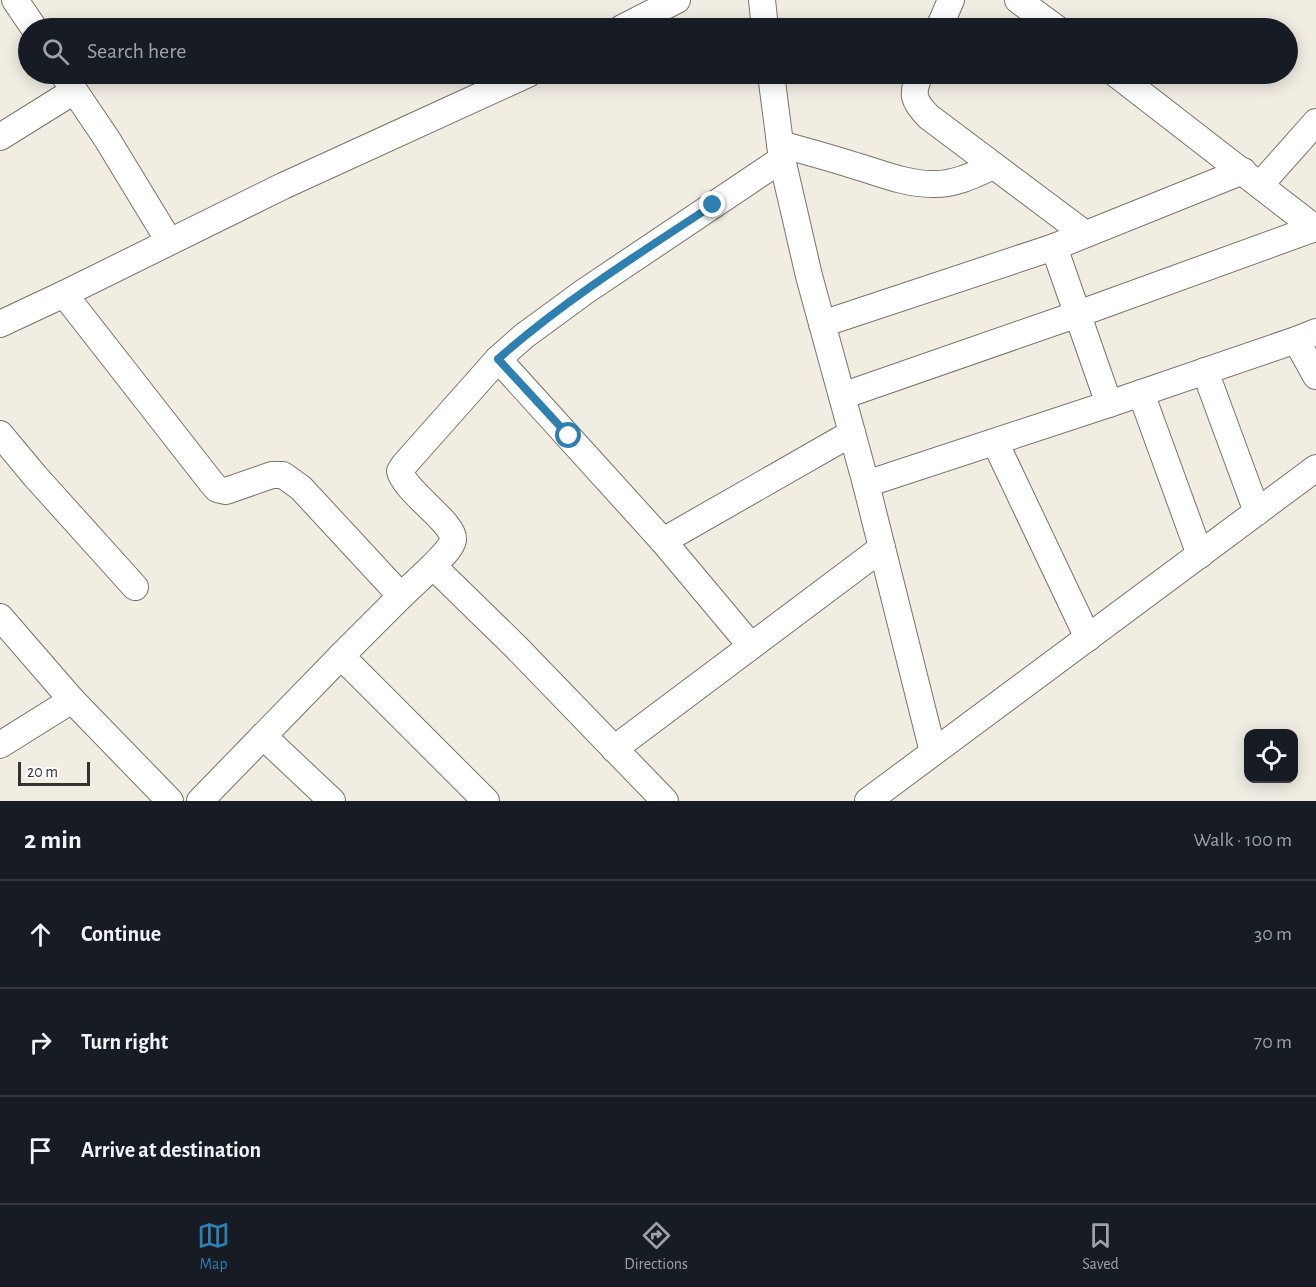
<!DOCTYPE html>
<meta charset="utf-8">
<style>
body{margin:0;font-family:"Alegreya Sans",sans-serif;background:#20242c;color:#f1f3f6}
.controls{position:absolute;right:18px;bottom:18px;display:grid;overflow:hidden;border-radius:12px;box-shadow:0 3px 15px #0003}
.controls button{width:54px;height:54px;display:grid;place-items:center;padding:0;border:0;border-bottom:2px solid #363941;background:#171b24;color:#f1f3f6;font:30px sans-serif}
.scale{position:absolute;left:18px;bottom:15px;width:72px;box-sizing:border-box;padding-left:6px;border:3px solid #34332f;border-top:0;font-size:16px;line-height:21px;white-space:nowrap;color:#34332f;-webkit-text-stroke:4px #fff;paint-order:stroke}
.stop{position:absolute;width:18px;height:18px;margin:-14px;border:4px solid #2e80b1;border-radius:50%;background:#fff}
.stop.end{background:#2e80b1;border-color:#fff;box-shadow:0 2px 6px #0008}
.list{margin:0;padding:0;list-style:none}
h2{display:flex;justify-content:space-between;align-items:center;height:78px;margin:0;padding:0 24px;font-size:26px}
h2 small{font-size:20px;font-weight:400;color:#9ea1a6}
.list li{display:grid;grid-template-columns:39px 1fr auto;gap:18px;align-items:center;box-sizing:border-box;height:108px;padding:0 24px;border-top:2px solid #363941}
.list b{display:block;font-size:22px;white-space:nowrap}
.list em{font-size:20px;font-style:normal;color:#9ea1a6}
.icon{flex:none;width:33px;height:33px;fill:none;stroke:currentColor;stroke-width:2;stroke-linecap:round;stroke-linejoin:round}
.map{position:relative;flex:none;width:1316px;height:801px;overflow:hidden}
.search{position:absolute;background:#171b24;box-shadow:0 3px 15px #0003;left:18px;right:18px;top:18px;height:66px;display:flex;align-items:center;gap:15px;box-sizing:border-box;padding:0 21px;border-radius:33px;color:#9ea1a6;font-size:22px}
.sheet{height:402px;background:#171b24}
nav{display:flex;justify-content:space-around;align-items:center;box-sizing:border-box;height:84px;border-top:2px solid #363941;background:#171b24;font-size:16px;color:#9ea1a6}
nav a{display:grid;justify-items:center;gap:3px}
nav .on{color:#2e80b1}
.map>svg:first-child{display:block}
</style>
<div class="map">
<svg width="1316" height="801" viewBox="0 0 1316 801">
<rect width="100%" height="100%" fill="#f1ede3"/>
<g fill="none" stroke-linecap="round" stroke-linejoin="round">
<!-- street casing -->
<g stroke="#77746b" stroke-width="28">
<g id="street">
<path d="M 15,0 L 34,28"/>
<path d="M 762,0 L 765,28"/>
<path d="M 1018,0 L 1056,28"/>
<path d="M 622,28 L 677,0"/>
<path d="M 939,28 L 951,0"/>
<path d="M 63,74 L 107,139 L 169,241"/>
<path d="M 771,74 L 782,159 L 809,276 L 866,484 L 933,752"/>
<path d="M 920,74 C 911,94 913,101 929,117 L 1085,234"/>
<path d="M 1116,74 L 1316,229"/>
<path d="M 0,137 L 74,91"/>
<path d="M 780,144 C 805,151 831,158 856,166 C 880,173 906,184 932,184 C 954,185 974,175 993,166"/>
<path d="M 1260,185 L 1316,122"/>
<path d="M 1054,247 L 1109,404"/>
<path d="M 64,294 L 211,482 L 217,489 L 226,491 L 272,475 L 283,475 L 301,488 L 401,596 L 341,656 L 486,801"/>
<path d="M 0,324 L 64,294 L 283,186 L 528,74"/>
<path d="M 822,324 L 1054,247 L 1243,171"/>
<path d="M 1296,340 L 1316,376"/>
<path d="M 498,359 L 663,541 L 751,646"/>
<path d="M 1205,371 L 1257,512"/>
<path d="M 1141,393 L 1200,555"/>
<path d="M 842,396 L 1078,314 L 1315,228"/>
<path d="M 0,434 L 35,476 L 135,587"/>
<path d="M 995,442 L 1088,638"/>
<path d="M 866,484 L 1109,404 L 1296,340 L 1316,332"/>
<path d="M 663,541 L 852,433"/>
<path d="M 433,566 C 439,559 451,549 453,540 C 456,524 404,491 400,471 L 404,465 L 498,359 L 524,336 L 584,292 L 782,159"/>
<path d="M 401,596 L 433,566 L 516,647 L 665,801"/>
<path d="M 0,617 L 72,700 L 170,801"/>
<path d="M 263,736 L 332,801"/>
<path d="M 0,745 L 72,700"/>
<path d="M 614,749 L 882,548"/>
<path d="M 200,801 L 341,656"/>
<path d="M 868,801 L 1316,468"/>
</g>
</g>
<!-- street -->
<use href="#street" stroke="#fff" stroke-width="26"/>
</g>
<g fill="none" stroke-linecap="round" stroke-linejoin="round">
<!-- route -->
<path stroke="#2e80b1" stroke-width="8" d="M 569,436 L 498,359 C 565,300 640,253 713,205"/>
</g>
</svg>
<div class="controls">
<button><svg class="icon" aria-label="locate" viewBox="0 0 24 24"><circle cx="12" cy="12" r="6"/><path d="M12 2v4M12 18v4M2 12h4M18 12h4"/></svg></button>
</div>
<div class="scale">20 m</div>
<div class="stop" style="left:569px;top:436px"></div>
<div class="stop end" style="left:713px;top:205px"></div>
<div class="search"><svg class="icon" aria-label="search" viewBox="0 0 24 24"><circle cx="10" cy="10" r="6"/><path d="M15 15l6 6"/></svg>Search here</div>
</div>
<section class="sheet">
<h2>2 min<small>Walk · 100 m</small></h2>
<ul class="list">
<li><svg class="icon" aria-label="ahead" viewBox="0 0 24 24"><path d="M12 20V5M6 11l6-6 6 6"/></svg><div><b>Continue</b></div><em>30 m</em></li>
<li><svg class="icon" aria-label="right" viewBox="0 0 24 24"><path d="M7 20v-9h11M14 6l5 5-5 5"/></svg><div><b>Turn right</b></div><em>70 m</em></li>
<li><svg class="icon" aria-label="arrive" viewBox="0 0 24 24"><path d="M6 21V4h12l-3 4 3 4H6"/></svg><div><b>Arrive at destination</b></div></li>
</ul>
</section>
<nav>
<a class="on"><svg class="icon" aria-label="map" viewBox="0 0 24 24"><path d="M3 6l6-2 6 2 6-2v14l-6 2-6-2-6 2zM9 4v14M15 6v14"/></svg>Map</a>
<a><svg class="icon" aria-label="directions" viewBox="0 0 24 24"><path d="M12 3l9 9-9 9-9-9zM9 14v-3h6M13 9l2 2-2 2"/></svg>Directions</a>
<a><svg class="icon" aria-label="saved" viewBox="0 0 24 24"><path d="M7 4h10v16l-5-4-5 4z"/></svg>Saved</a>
</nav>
